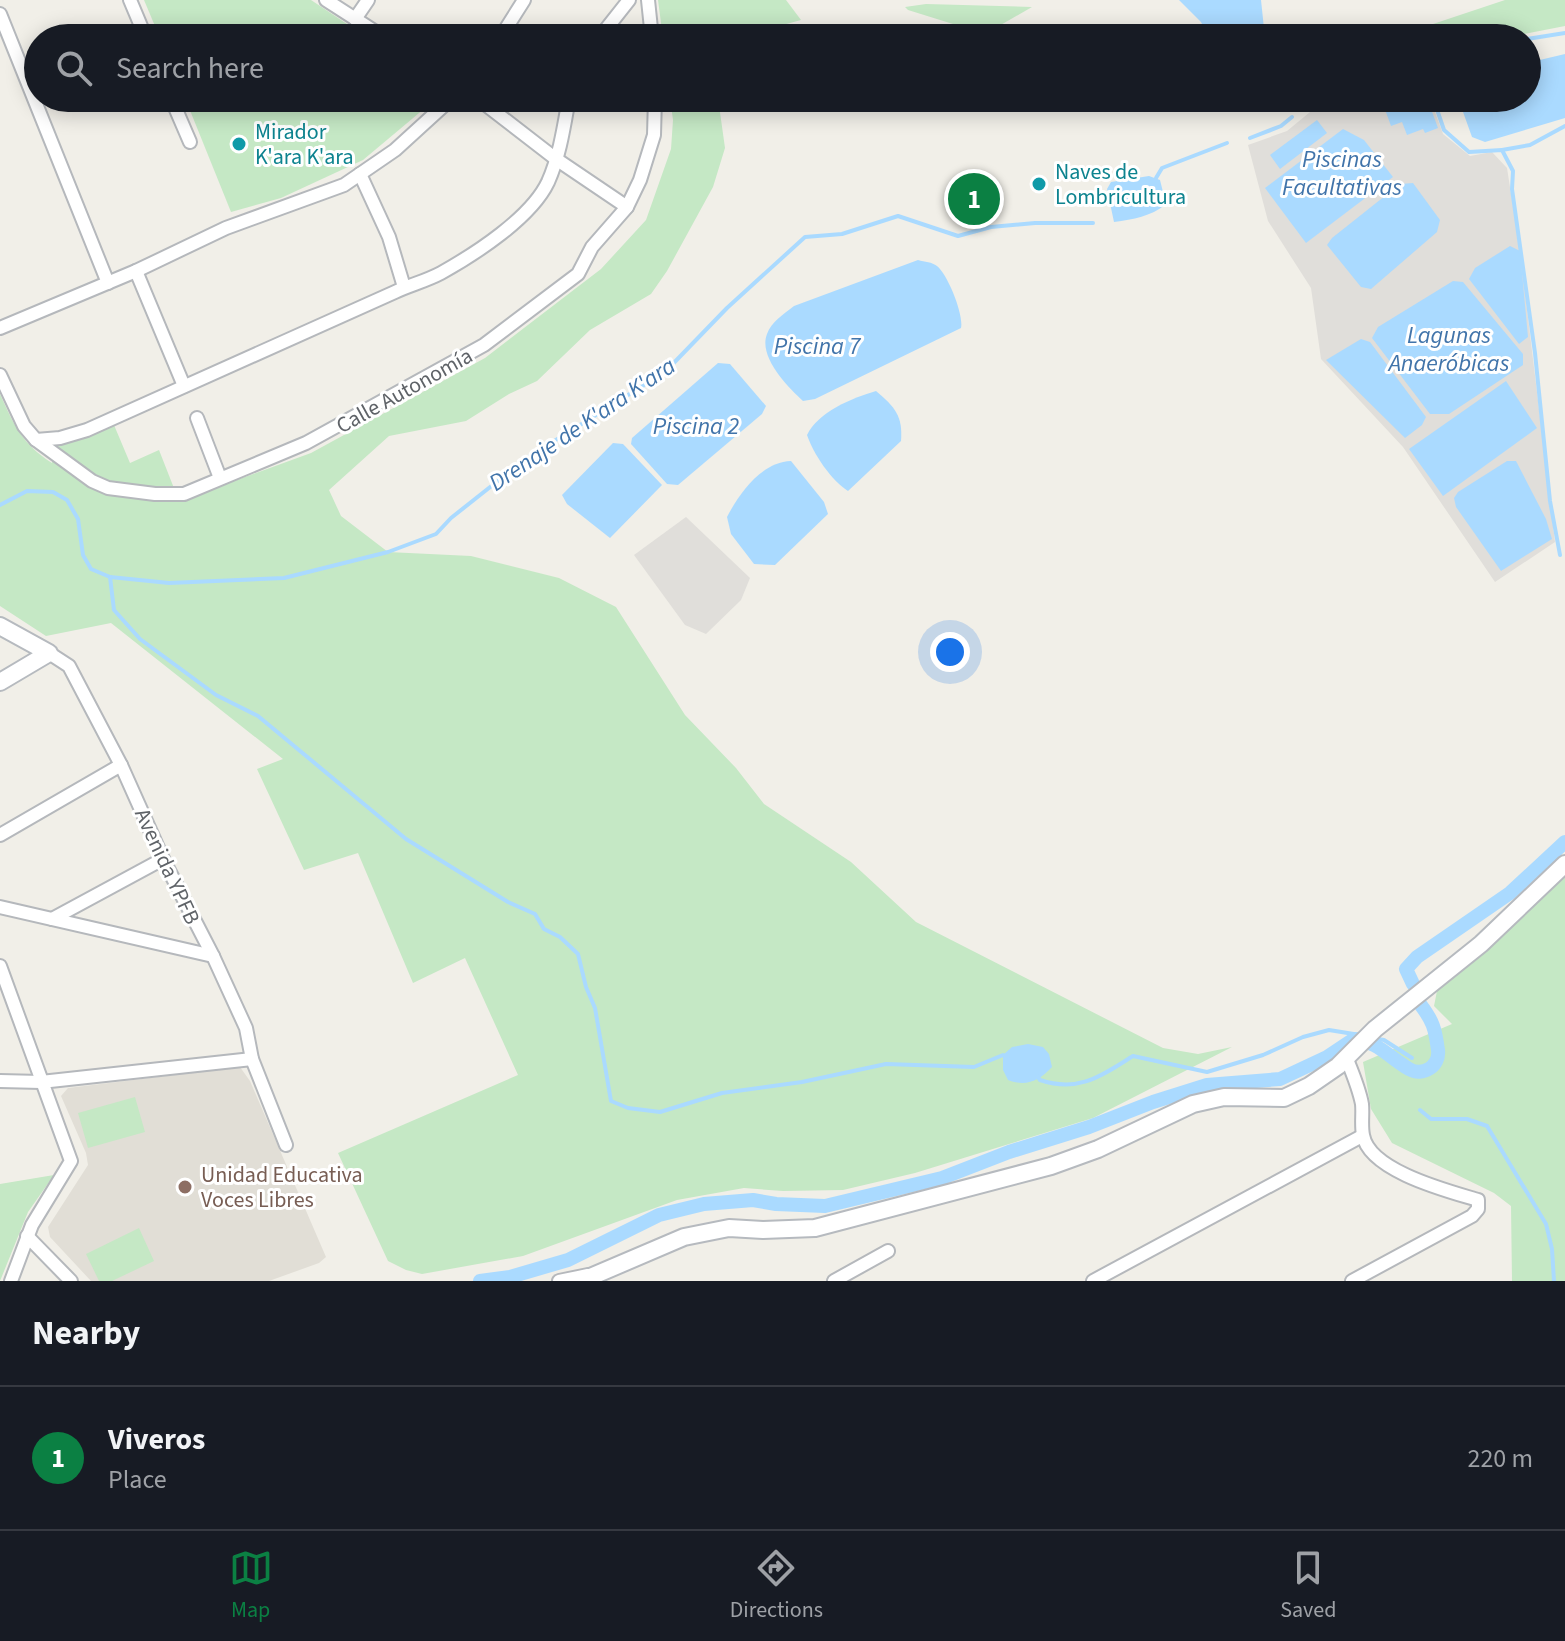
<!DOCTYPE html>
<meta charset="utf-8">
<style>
body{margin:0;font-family:"Source Sans 3",sans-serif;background:#242831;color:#f1f3f6}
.you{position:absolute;left:950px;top:652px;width:28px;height:28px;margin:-20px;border:6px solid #fff;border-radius:50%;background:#1a73e8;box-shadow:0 0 0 12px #1a73e833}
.badge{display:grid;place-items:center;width:52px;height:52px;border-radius:50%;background:#0b8043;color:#fff;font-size:26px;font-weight:700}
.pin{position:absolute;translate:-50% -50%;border:4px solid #fff;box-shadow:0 2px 8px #0006}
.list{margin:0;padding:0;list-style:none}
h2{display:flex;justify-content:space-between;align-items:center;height:104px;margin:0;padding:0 32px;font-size:34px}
h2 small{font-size:26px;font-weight:400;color:#9ea1a6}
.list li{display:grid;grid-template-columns:52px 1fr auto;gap:24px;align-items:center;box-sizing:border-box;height:144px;padding:0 32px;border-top:2px solid #363941}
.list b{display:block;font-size:30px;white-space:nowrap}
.list p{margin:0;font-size:26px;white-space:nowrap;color:#9ea1a6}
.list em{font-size:26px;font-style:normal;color:#9ea1a6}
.icon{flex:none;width:44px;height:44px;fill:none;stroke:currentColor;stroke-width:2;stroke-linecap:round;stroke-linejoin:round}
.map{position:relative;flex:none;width:1565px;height:1281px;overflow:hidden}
.search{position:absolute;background:#171b24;box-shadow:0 4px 20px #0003;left:24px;right:24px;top:24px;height:88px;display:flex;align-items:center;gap:20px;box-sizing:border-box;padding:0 28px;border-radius:44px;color:#9ea1a6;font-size:30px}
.sheet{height:248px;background:#171b24}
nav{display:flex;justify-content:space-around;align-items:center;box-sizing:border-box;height:112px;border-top:2px solid #363941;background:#171b24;font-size:22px;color:#9ea1a6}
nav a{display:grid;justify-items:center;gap:4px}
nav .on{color:#0b8043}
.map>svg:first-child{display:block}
</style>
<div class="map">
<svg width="1565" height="1281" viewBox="0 0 1565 1281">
<rect width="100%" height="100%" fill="#f1efe8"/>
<!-- industrial -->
<g fill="#e0deda">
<path d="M 1327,98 L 1430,98 L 1443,134 L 1470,156 L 1492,152 L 1507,168 L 1520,251 L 1555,542 L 1495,582 L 1403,447 L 1321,359 L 1311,288 L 1268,221 L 1248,145 L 1287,131 Z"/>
<path d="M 686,517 L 750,578 L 741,600 L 706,634 L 685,625 L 634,555 Z"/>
</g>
<!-- education -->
<path fill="#e1ded6" d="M 240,1067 L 250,1081 L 326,1257 L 319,1263 L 269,1281 L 91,1281 L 50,1237 L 48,1227 L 88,1165 L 86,1153 L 61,1096 L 68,1088 Z"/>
<!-- green -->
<g fill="#c5e8c5">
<path d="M 144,0 L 311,0 L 368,38 L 160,38 Z"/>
<path d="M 658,0 L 786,0 L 801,20 L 757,32 L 754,38 L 663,38 Z"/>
<path d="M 1505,0 L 1565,0 L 1565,26 L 1504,38 L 1419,38 L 1418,29 Z"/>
<path d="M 926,4 L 1032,7 L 985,34 L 908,10 L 905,7 Z"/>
<path d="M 185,98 L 437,98 L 363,160 L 281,198 L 231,212 Z"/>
<path d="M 670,98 L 718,98 L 725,148 L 713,187 L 667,271 L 651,294 L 590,330 L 537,381 L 509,394 L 466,421 L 389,436 L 329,490 L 341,516 L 388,552 L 471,556 L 559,578 L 616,607 L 685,715 L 736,768 L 764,804 L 851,862 L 916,922 L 1163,1048 L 1198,1054 L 1232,1047 L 1093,1118 L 915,1173 L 843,1190 L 783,1191 L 744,1188 L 677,1200 L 523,1256 L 422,1274 L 406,1270 L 388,1261 L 338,1153 L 518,1075 L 465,958 L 413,983 L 358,853 L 304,870 L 257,769 L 283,759 L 111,623 L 46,636 L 0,606 L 0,394 C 14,425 22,444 52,463 L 53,441 L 66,441 L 114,425 L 130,463 L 159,450 L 179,501 L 311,453 L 485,358 L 601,269 L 646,220 L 671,149 L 673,120 Z"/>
<path d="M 1565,871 L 1565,1281 L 1512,1281 L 1511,1206 L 1494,1193 L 1392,1143 L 1371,1109 L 1363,1062 L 1452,1024 L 1434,1006 L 1437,991 L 1494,942 Z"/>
<path d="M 135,1097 L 145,1132 L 88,1148 L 78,1113 Z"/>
<path d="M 54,1175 L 28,1212 L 0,1281 L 0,1184 Z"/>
<path d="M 139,1228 L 154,1261 L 112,1281 L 99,1281 L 86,1254 Z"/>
</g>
<!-- water -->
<g fill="#aadaff">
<path d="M 1179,0 L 1261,0 L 1265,38 L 1209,38 L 1201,22 Z"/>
<path d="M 1565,54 L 1565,118 L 1485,142 L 1472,137 L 1458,98 L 1527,98 L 1527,63 Z"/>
<path d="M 1401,98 L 1427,98 L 1438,128 L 1425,133 L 1423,129 L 1407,135 L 1402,122 L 1391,126 L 1383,104 Z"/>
<path d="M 1317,120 L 1327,133 L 1280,169 L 1270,155 Z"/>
<path d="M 1343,129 L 1364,140 L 1393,177 L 1306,243 L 1265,188 Z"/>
<path d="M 1149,176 L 1160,180 L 1166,204 C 1150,217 1134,219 1114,222 L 1107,189 L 1111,182 Z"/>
<path d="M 1413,183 L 1440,220 L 1437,232 L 1371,289 L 1361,287 L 1327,245 L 1332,238 L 1400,184 Z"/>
<path d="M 1510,246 L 1520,251 L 1528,337 L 1519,344 L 1469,279 L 1475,268 Z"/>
<path d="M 918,260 C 925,262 932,262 937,266 C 948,275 964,315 961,328 L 815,399 L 803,401 C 788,387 758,357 767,334 C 771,322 784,314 794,306 Z"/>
<path d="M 1453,281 L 1463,282 L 1523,354 L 1523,365 L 1449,414 L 1430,414 L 1372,338 L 1378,327 Z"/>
<path d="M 1361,339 L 1370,342 L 1426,417 L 1422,425 L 1405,438 L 1326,360 Z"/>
<path d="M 718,363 L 730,364 L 766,406 L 762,414 L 678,485 L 667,484 L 631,444 L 632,438 Z"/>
<path d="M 1506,381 L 1537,428 L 1443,496 L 1409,449 Z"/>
<path d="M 876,391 C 895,407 903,416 901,441 L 848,491 C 831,480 814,455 807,435 C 818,412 852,398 876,391 Z"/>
<path d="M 613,443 L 623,444 L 662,485 L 610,538 L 567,504 L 562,495 Z"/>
<path d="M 791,461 L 824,502 L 828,514 L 775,565 L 754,564 L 731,534 L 727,517 C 740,492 762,462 791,461 Z"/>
<path d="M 1507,461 L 1516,461 L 1546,519 L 1552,539 L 1501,571 L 1456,507 L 1454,498 L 1458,492 Z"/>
<path d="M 1028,1044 L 1043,1047 L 1049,1054 L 1052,1067 C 1039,1081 1026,1087 1008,1080 L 1003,1070 L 1003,1055 L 1012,1047 Z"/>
</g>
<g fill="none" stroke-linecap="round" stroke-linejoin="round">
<!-- stream -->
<g stroke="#aadaff" stroke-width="4">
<path d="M 1527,39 L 1565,33"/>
<path d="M 1433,98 L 1444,130 L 1469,152 L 1502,150 L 1513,171 L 1512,189 L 1535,353 L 1550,501 L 1560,555"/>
<path d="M 1313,100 L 1315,98"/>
<path d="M 1250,138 L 1281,126 L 1292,117"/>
<path d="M 1502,150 L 1530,145 L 1565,126"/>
<path d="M 1156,178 L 1162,168 L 1227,143"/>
<path d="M 0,505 L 27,491 L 53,492 L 67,500 L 78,519 L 83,555 L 91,569 L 110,577 L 169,583 L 284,578 L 388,552 L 436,534 L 451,518 L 499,480 L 506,471 L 665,372 L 727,308 L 805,237 L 842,234 L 898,216 L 958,236 L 991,227 L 1035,223 L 1093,223"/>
<path d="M 110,577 L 114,610 L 140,639 L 216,695 L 258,716 L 406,839 L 508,902 L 535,914 L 544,929 L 560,937 L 578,954 L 586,987 L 595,1008 L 611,1101 L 628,1108 L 660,1112 L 722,1093 L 802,1082 L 886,1064 L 974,1067 L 1003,1055 L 1008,1057"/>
<path d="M 1372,1038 L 1384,1040 L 1412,1058"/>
<path d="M 1037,1076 L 1040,1080 C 1079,1093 1101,1076 1133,1056 L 1207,1072 L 1263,1055 L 1303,1037 L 1329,1030 L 1360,1035"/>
<path d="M 1420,1110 L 1431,1119 L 1467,1119 L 1487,1126 L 1546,1224 L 1552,1249 L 1554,1281"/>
</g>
<!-- canal -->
<g stroke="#aadaff" stroke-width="14">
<path d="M 1413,984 L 1406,969 L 1417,957 L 1510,893 L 1565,842"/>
<path d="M 480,1281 L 510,1277 L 568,1260 L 659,1215 L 704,1204 L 753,1200 L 776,1204 L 825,1206 L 942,1178 L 1009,1152 L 1089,1127 L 1153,1102 L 1207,1085 L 1280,1079 L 1327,1057 L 1354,1039 C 1377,1041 1390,1058 1409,1069 C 1423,1077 1440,1066 1438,1050 C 1435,1028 1433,1021 1420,1004"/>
</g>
<!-- street casing -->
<g stroke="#b5b8bc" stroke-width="16">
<g id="street">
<path d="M 130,0 L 146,38"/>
<path d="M 326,0 L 385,38"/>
<path d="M 648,0 L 652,38"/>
<path d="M 0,14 L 108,283"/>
<path d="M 355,19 L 368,0"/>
<path d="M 500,38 L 524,0"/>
<path d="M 599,38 L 629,0"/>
<path d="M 171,98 L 190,142"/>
<path d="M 477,98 L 556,159 L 627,207"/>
<path d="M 360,174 L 389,237 L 404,287"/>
<path d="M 136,271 L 184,386"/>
<path d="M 0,328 L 136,271 L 226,228 L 344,185 L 395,150 L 452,98"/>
<path d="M 0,375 L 24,426 L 36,440 L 92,481 L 108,488 L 155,494 L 184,494 L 306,443 L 484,345 L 578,274 L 592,247 L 627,207 L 640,180 L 654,135 L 655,98"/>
<path d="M 197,418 L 220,478"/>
<path d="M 36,440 L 60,438 L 87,430 L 395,292 C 410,285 426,281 441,273 C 475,254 531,218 548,182 C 560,155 564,126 569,98"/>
<path d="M 49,653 L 69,666 L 121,765 L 163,859 L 213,956 L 246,1028 L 252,1059 L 286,1145"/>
<path d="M 0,835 L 121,765"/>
<path d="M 0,907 L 213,956"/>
<path d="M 52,919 L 163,859"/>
<path d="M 0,966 L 71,1161 L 32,1225 L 11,1281"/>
<path d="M 1346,1057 C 1352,1072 1359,1088 1362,1104 C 1363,1114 1361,1125 1363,1135 C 1369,1171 1448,1191 1478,1200 L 1478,1209 L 1472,1216 L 1352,1281"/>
<path d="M 0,1081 L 41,1082 L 252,1059"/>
<path d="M 27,1236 L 71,1281"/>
<path d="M 559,1281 L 588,1275"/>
<path d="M 834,1281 L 888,1251"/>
<path d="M 1093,1281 L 1362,1136"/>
</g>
</g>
<!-- secondary casing -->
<g stroke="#b6babf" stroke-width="20">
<g id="secondary">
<path d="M 0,626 L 49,653 L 0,682"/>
<path d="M 581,1281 L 684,1237 L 729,1228 L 763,1230 L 815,1228 L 1051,1166 L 1098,1149 L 1193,1104 L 1224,1097 L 1284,1098 L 1309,1086 L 1338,1066 L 1375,1029 L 1481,944 L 1565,864"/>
</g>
</g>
<!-- street -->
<use href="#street" stroke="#fff" stroke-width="12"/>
<!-- secondary -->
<use href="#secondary" stroke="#fff" stroke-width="16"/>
</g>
<!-- markers -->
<g fill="#0f9aa8" stroke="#fff" stroke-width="3">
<circle cx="239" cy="144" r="8"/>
<circle cx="1039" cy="184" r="8"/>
</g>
<circle fill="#8d6e63" stroke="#fff" stroke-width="3" cx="185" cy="1187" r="8"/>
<g text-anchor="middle" stroke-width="6" stroke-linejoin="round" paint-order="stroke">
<!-- culture labels -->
<g font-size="22" fill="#0d838f" stroke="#fff" text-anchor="start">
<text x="255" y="139">Mirador<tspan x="255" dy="25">K'ara K'ara</tspan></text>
<text x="1055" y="179">Naves de<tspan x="1055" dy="25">Lombricultura</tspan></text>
</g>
<!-- street labels -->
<g font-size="22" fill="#5f6368" stroke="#fff">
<text transform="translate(404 390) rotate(-29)" y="8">Calle Autonomía</text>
<text transform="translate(168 866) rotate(65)" y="8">Avenida YPFB</text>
</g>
<!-- education labels -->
<g font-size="22" fill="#785e54" stroke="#fff" text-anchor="start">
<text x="201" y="1182">Unidad Educativa<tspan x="201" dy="25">Voces Libres</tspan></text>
</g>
<!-- water labels -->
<g font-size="24" font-style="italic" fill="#4174aa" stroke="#fff">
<text x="1342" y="167">Piscinas<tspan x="1342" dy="28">Facultativas</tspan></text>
<text x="1449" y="343">Lagunas<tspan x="1449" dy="28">Anaeróbicas</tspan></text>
<text x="817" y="354">Piscina 7</text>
<text transform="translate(582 424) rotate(-34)" y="8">Drenaje de K'ara K'ara</text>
<text x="696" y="434">Piscina 2</text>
</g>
</g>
</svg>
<div class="you"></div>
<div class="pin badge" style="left:974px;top:199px">1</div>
<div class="search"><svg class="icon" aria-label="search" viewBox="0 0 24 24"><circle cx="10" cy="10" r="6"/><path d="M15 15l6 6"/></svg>Search here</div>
</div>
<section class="sheet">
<h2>Nearby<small></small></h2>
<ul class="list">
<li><span class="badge">1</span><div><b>Viveros</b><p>Place</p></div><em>220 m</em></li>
</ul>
</section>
<nav>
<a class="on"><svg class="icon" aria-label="map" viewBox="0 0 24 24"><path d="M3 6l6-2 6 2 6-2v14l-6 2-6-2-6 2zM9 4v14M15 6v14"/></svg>Map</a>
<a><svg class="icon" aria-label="directions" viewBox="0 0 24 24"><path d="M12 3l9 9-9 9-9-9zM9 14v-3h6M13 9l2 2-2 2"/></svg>Directions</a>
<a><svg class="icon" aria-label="saved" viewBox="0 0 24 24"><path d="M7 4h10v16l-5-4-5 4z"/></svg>Saved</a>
</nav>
